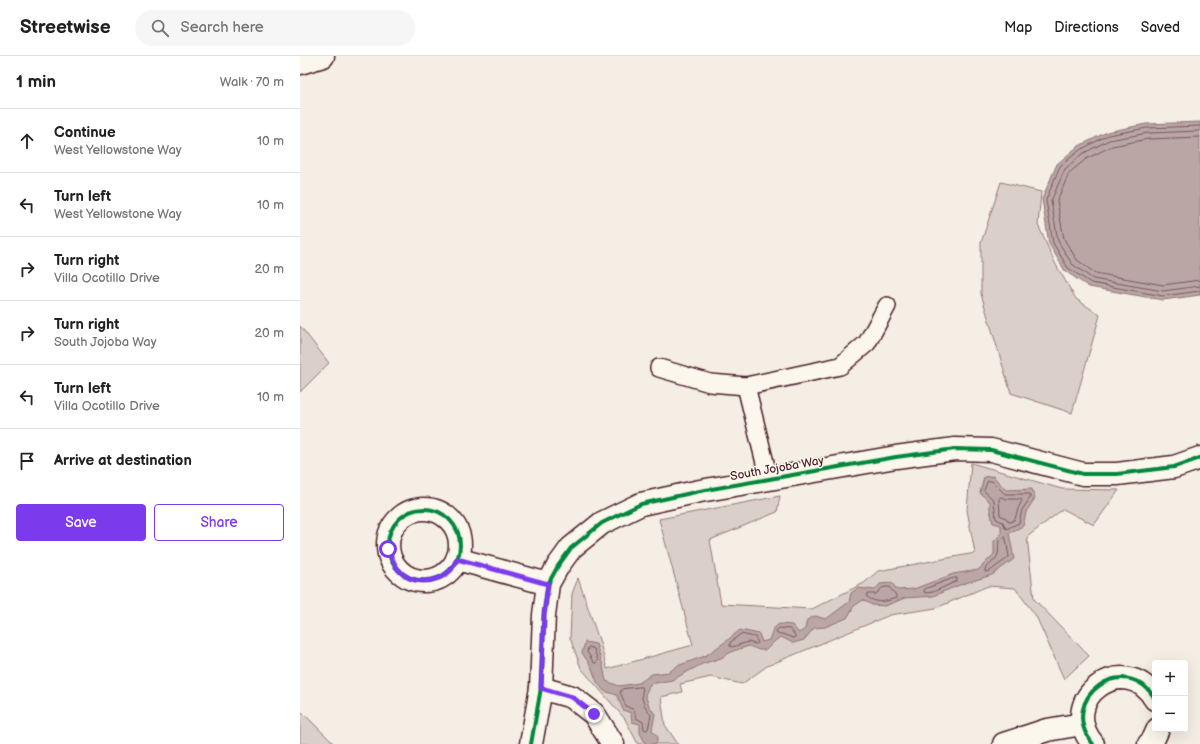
<!DOCTYPE html>
<meta charset="utf-8">
<style>
body{margin:0;font-family:"Balsamiq Sans",sans-serif;background:#f6f6f6;color:#202124}
.controls{position:absolute;right:12px;bottom:12px;display:grid;overflow:hidden;border-radius:4px;box-shadow:0 4px 16px #0002}
.controls button{width:36px;height:36px;display:grid;place-items:center;padding:0;border:0;border-bottom:1px solid #e0e0e0;background:#fff;color:#202124;font:20px sans-serif}
.stop{position:absolute;width:12px;height:12px;margin:-9px;border:3px solid #7c3aed;border-radius:50%;background:#fff}
.stop.end{background:#7c3aed;border-color:#fff;box-shadow:0 1px 4px #0008}
.list{margin:0;padding:0;list-style:none}
h2{display:flex;justify-content:space-between;align-items:center;height:52px;margin:0;padding:0 16px;font-size:17px}
h2 small{font-size:13px;font-weight:400;color:#757577}
.list li{display:grid;grid-template-columns:26px 1fr auto;gap:12px;align-items:center;box-sizing:border-box;height:64px;padding:0 16px;border-top:1px solid #e0e0e0}
.list b{display:block;font-size:15px;white-space:nowrap}
.list p{margin:0;font-size:13px;white-space:nowrap;color:#757577}
.list em{font-size:13px;font-style:normal;color:#757577}
.actions{display:flex;gap:8px;padding:12px 16px}
.actions a{flex:1;padding:9px 0;border:1px solid #7c3aed;border-radius:4px;text-align:center;font-size:14px;color:#7c3aed}
.actions .main{background:#7c3aed;color:#fff}
.icon{flex:none;width:22px;height:22px;fill:none;stroke:currentColor;stroke-width:2;stroke-linecap:round;stroke-linejoin:round}
.map{position:relative;flex:none;width:900px;height:688px;overflow:hidden}
header{display:flex;align-items:center;gap:24px;box-sizing:border-box;height:56px;padding:0 20px;background:#fff;border-bottom:1px solid #e0e0e0}
header strong{font-size:19px}
nav{display:flex;gap:22px;margin-inline-start:auto;font-size:14px}
.search{width:280px;height:36px;background:#f6f6f6;display:flex;align-items:center;gap:10px;box-sizing:border-box;padding:0 14px;border-radius:22px;color:#757577;font-size:15px}
main{display:flex}
aside{flex:1;background:#fff}
.map>svg:first-child{display:block}
</style>
<header>
<strong>Streetwise</strong>
<div class="search"><svg class="icon" aria-label="search" viewBox="0 0 24 24"><circle cx="10" cy="10" r="6"/><path d="M15 15l6 6"/></svg>Search here</div>
<nav><a>Map</a><a>Directions</a><a>Saved</a></nav>
</header>
<main>
<aside>
<h2>1 min<small>Walk · 70 m</small></h2>
<ul class="list">
<li><svg class="icon" aria-label="ahead" viewBox="0 0 24 24"><path d="M12 20V5M6 11l6-6 6 6"/></svg><div><b>Continue</b><p>West Yellowstone Way</p></div><em>10 m</em></li>
<li><svg class="icon" aria-label="left" viewBox="0 0 24 24"><path d="M17 20v-9H6M10 6l-5 5 5 5"/></svg><div><b>Turn left</b><p>West Yellowstone Way</p></div><em>10 m</em></li>
<li><svg class="icon" aria-label="right" viewBox="0 0 24 24"><path d="M7 20v-9h11M14 6l5 5-5 5"/></svg><div><b>Turn right</b><p>Villa Ocotillo Drive</p></div><em>20 m</em></li>
<li><svg class="icon" aria-label="right" viewBox="0 0 24 24"><path d="M7 20v-9h11M14 6l5 5-5 5"/></svg><div><b>Turn right</b><p>South Jojoba Way</p></div><em>20 m</em></li>
<li><svg class="icon" aria-label="left" viewBox="0 0 24 24"><path d="M17 20v-9H6M10 6l-5 5 5 5"/></svg><div><b>Turn left</b><p>Villa Ocotillo Drive</p></div><em>10 m</em></li>
<li><svg class="icon" aria-label="arrive" viewBox="0 0 24 24"><path d="M6 21V4h12l-3 4 3 4H6"/></svg><div><b>Arrive at destination</b></div></li>
</ul>
<div class="actions"><a class="main">Save</a><a>Share</a></div>
</aside>
<div class="map">
<svg width="900" height="688" viewBox="0 0 900 688">
<rect width="100%" height="100%" fill="#f4eee4"/>
<filter id="ink" filterUnits="userSpaceOnUse"><feTurbulence type="fractalNoise" baseFrequency=".025" numOctaves="2"/><feDisplacementMap in="SourceGraphic" scale="8" xChannelSelector="R" yChannelSelector="G"/><feConvolveMatrix kernelMatrix="1 2 1 2 8 2 1 2 1" color-interpolation-filters="sRGB"/></filter>
<g filter="url(#ink)">
<!-- green -->
<g fill="#dbd0c9" stroke="#92787a">
<path d="M 701,126 L 741,136 L 738,169 L 756,209 L 776,243 L 800,259 L 772,357 L 711,337 L 681,238 L 681,187 Z"/>
<path d="M 0,270 L 29,307 L 0,336 Z"/>
<path d="M 671,407 L 762,433 L 819,434 L 794,469 L 763,453 L 727,481 L 734,543 L 789,600 L 764,623 L 736,560 L 715,532 L 688,530 L 636,552 L 590,559 L 467,610 L 442,628 L 411,621 L 380,628 L 382,636 L 361,641 L 365,669 L 378,688 L 338,688 L 325,663 L 281,612 L 270,582 L 272,538 L 278,522 L 300,587 L 307,613 L 393,589 L 359,463 L 480,440 L 477,456 L 410,484 L 421,548 L 512,553 L 564,527 L 578,515 L 675,497 L 667,454 Z"/>
<path d="M 0,654 L 34,688 L 0,688 Z"/>
</g>
<!-- water -->
<g fill="#baa7a5" stroke="#8d7174">
<path d="M 900,66 L 900,239 L 863,244 L 789,231 L 765,215 L 749,188 L 742,143 L 757,108 L 777,91 L 807,76 L 846,68 Z"/>
<path d="M 693,420 L 706,434 L 732,433 L 735,442 L 726,456 L 723,470 L 709,477 L 714,503 L 692,519 L 662,528 L 633,540 L 605,542 L 585,550 L 572,549 L 563,544 L 554,550 L 547,562 L 525,571 L 514,572 L 504,584 L 493,587 L 481,581 L 476,584 L 466,594 L 459,594 L 449,590 L 433,595 L 421,602 L 402,608 L 372,624 L 350,628 L 345,639 L 349,650 L 355,658 L 352,674 L 358,681 L 356,688 L 346,688 L 340,677 L 340,668 L 332,666 L 331,657 L 323,654 L 317,639 L 304,635 L 297,626 L 291,610 L 282,597 L 285,586 L 296,588 L 303,610 L 306,625 L 319,630 L 339,627 L 352,618 L 369,616 L 377,610 L 405,600 L 425,586 L 440,574 L 459,578 L 462,586 L 469,584 L 473,573 L 479,568 L 492,569 L 499,577 L 505,573 L 507,564 L 515,560 L 526,563 L 549,546 L 551,537 L 558,532 L 575,534 L 580,528 L 592,527 L 597,534 L 614,533 L 653,518 L 678,514 L 694,498 L 694,485 L 701,478 L 701,469 L 693,467 L 690,453 L 690,446 L 680,437 L 684,421 Z"/>
</g>
<g fill="none" stroke-linecap="round" stroke-linejoin="round">
<!-- shore -->
<g stroke="#77555c" stroke-width="1">
<path d="M 900,70 L 847,72 L 808,79 L 780,94 L 760,110 L 746,144 L 753,187 L 768,212 L 791,227 L 863,240 L 900,235"/>
<path d="M 900,75 L 848,77 L 809,84 L 782,98 L 765,113 L 751,145 L 758,185 L 772,208 L 793,223 L 863,235 L 900,230"/>
<path d="M 900,81 L 848,83 L 812,90 L 786,103 L 769,117 L 757,145 L 764,183 L 777,204 L 795,217 L 863,229 L 900,224"/>
<path d="M 688,425 L 692,425 L 705,438 L 730,438 L 730,442 L 722,454 L 719,467 L 706,473 L 703,466 L 696,463 L 694,444 L 684,435 Z"/>
<path d="M 701,441 L 706,443 L 720,443 L 722,444 L 718,453 L 715,463 L 711,466 L 709,466 L 706,462 L 700,459 L 699,443 Z"/>
<path d="M 705,481 L 706,483 L 709,501 L 690,515 L 685,516 L 685,513 C 689,509 697,503 698,498 C 700,490 695,486 705,481 Z"/>
<path d="M 654,522 L 657,522 L 657,525 L 633,536 L 625,537 L 624,535 L 625,533 Z"/>
<path d="M 589,531 L 596,539 L 596,542 C 585,546 576,548 566,540 L 567,538 L 576,538 L 582,532 Z"/>
<path d="M 480,572 L 490,573 L 495,579 L 495,581 L 493,582 L 482,578 L 477,578 L 476,575 Z"/>
<path d="M 441,578 L 455,581 L 458,587 L 456,588 L 448,586 L 432,591 L 430,590 L 430,587 Z"/>
<path d="M 289,591 L 294,593 L 298,605 L 296,607 L 294,607 L 287,596 L 288,592 Z"/>
<path d="M 341,631 L 343,632 C 339,643 345,650 351,659 L 348,673 L 346,674 L 344,673 L 343,666 L 336,662 L 334,654 L 326,650 L 320,636 L 322,633 Z"/>
</g>
<!-- lane casing -->
<g stroke="#4a1f2b" stroke-width="20">
<g id="lane">
<path d="M 359,312 L 410,327 L 446,330 L 540,310 L 567,287 L 587,250"/>
<path d="M 446,330 L 469,423"/>
</g>
</g>
<!-- street casing -->
<g stroke="#4a1f2b" stroke-width="25">
<g id="street">
<path d="M 0,7 L 23,0"/>
<circle cx="124" cy="489" r="36"/>
<path d="M 157,503 L 248,528"/>
<path d="M 241,632 L 272,641 L 294,658 L 313,688"/>
<path d="M 231,688 L 241,632 L 244,559 L 248,528 L 258,510 L 271,492 L 302,467 L 341,448 L 400,435 L 596,401 L 655,393 L 691,394 L 783,418 L 817,418 L 874,411 L 900,402"/>
<path d="M 704,688 L 747,674 L 782,668"/>
<path d="M 793,688 C 755,643 826,593 855,643"/>
<path d="M 849,688 L 853,684 L 858,673"/>
</g>
</g>
<!-- lane -->
<use href="#lane" stroke="#fbf7ec" stroke-width="17"/>
<!-- street -->
<use href="#street" stroke="#fbf7ec" stroke-width="22"/>
<!-- cycleway casing -->
<g stroke="#fbf7ec" stroke-width="6">
<g id="cycleway">
<circle cx="124" cy="489" r="36"/>
<path d="M 231,688 L 241,632 L 244,559 L 248,528 L 258,510 L 271,492 L 302,467 L 341,448 L 400,435 L 596,401 L 655,393 L 691,394 L 783,418 L 817,418 L 874,411 L 900,402"/>
<path d="M 793,688 C 755,643 826,593 855,643"/>
</g>
</g>
<!-- cycleway -->
<use href="#cycleway" stroke="#00873e" stroke-width="4"/>
</g>
</g>
<g fill="none" stroke-linecap="round" stroke-linejoin="round" filter="url(#ink)">
<!-- route -->
<path stroke="#7c3aed" stroke-width="5" d="M 88,493 C 91,500 93,507 98,513 C 110,529 137,528 151,514 C 153,511 155,507 157,503 L 248,528 L 244,559 L 241,632 L 272,641 L 294,658"/>
</g>
<g text-anchor="middle" stroke-width="3" stroke-linejoin="round" paint-order="stroke">
<!-- street labels -->
<g font-size="12" fill="#4a1f2b" stroke="#fbf7ec">
<text transform="translate(477 412) rotate(-10)" y="4">South Jojoba Way</text>
</g>
</g>
</svg>
<div class="controls">
<button>+</button>
<button>−</button>
</div>
<div class="stop" style="left:88px;top:493px"></div>
<div class="stop end" style="left:294px;top:658px"></div>
</div>
</main>
